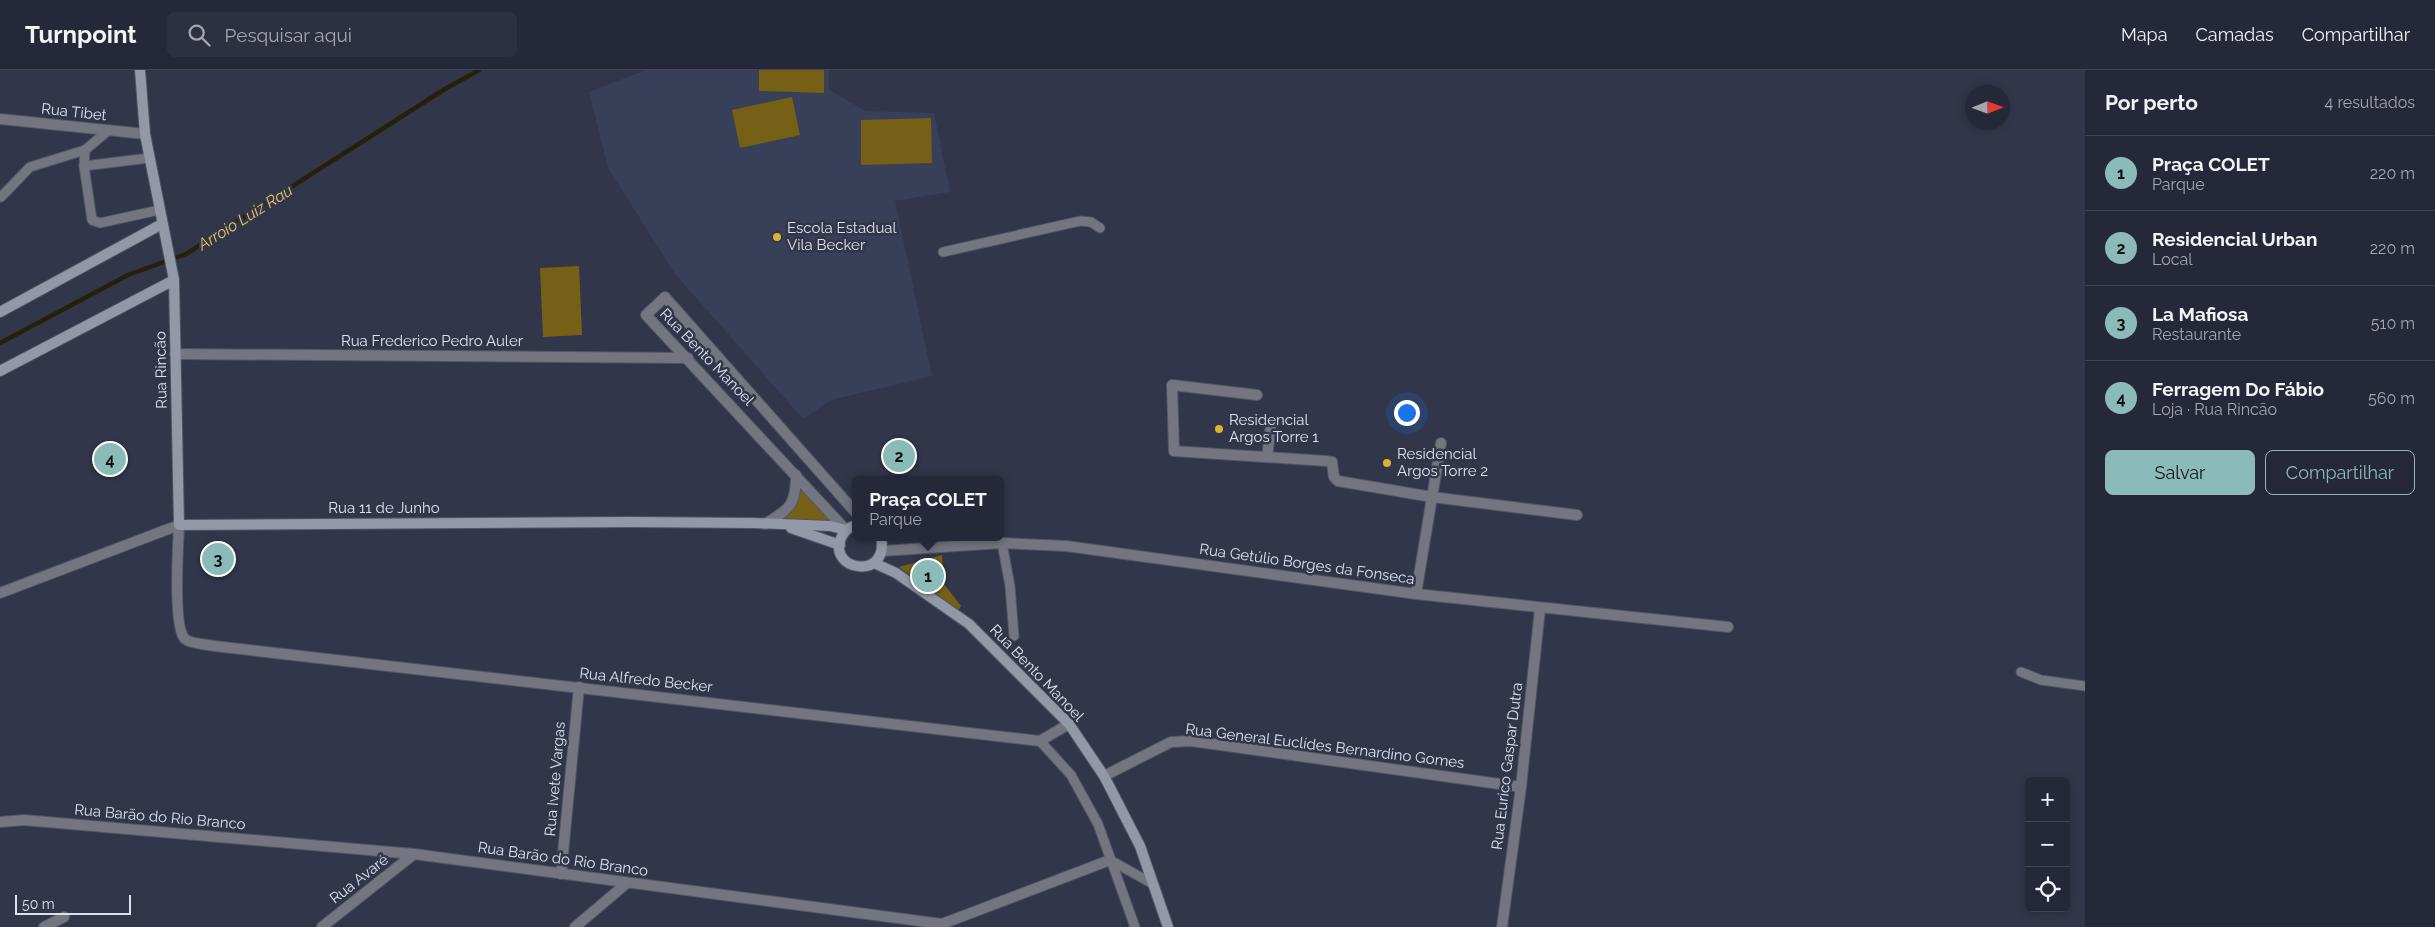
<!DOCTYPE html>
<html lang="pt">
<meta charset="utf-8">
<style>
body{margin:0;font-family:Raleway,sans-serif;background:#2d3040;color:#f1f3f6}
.controls{position:absolute;right:15px;bottom:15px;display:grid;overflow:hidden;border-radius:8px;box-shadow:0 2px 8px #0003}
.controls button{width:45px;height:45px;display:grid;place-items:center;padding:0;border:0;border-bottom:1px solid #424453;background:#252838;color:#f1f3f6;font:25px sans-serif}
.compass{position:absolute;left:1965px;top:15px;width:45px;height:45px;border-radius:50%;background:#252838;box-shadow:0 2px 8px #0003;rotate:89deg}
.scale{position:absolute;left:15px;bottom:12px;width:116px;box-sizing:border-box;padding-left:5px;border:2px solid #dde0ed;border-top:0;font-size:14px;line-height:18px;white-space:nowrap;color:#dde0ed;-webkit-text-stroke:4px #31364a;paint-order:stroke}
.you{position:absolute;left:1406px;top:342px;width:18px;height:18px;margin:-12px;border:4px solid #fff;border-radius:50%;background:#1a73e8;box-shadow:0 0 0 8px #1a73e833}
.badge{display:grid;place-items:center;width:32px;height:32px;border-radius:50%;background:#8bbbb9;color:#111;font-size:16px;font-weight:700}
.pin{position:absolute;translate:-50% -50%;border:2px solid #fff;box-shadow:0 1px 5px #0006}
.popup{position:absolute;left:852px;top:406px;width:152px;height:65px;box-sizing:border-box;display:grid;place-content:center;border-radius:8px;background:#252838;filter:drop-shadow(0 1px 4px #0005);font-size:16px;white-space:nowrap;color:#a3a6ae}
.popup b{font-size:19px;color:#f1f3f6}
.popup::after{content:'';position:absolute;left:50%;top:100%;margin-left:-10px;border:10px solid transparent;border-top-color:#252838}
.list{margin:0;padding:0;list-style:none}
h2{display:flex;justify-content:space-between;align-items:center;height:65px;margin:0;padding:0 20px;font-size:21px}
h2 small{font-size:16px;font-weight:400;color:#a3a6ae}
.list li{display:grid;grid-template-columns:32px 1fr auto;gap:15px;align-items:center;box-sizing:border-box;height:75px;padding:0 20px;border-top:1px solid #424453}
.list b{display:block;font-size:19px;white-space:nowrap}
.list p{margin:0;font-size:16px;white-space:nowrap;color:#a3a6ae}
.list em{font-size:16px;font-style:normal;color:#a3a6ae}
.actions{display:flex;gap:10px;padding:15px 20px}
.actions a{flex:1;padding:11px 0;border:1px solid #8bbbb9;border-radius:8px;text-align:center;font-size:18px;color:#8bbbb9}
.actions .main{background:#8bbbb9;color:#111}
.icon{flex:none;width:28px;height:28px;fill:none;stroke:currentColor;stroke-width:2;stroke-linecap:round;stroke-linejoin:round}
.map{position:relative;flex:none;width:2085px;height:857px;overflow:hidden}
header{display:flex;align-items:center;gap:30px;box-sizing:border-box;height:70px;padding:0 25px;background:#252838;border-bottom:1px solid #424453}
header strong{font-size:24px}
nav{display:flex;gap:28px;margin-inline-start:auto;font-size:18px}
.search{width:350px;height:45px;background:#2d3040;display:flex;align-items:center;gap:12px;box-sizing:border-box;padding:0 18px;border-radius:8px;color:#a3a6ae;font-size:19px}
main{display:flex}
aside{flex:1;background:#252838}
.map>svg:first-child{display:block}
</style>
<header>
<strong>Turnpoint</strong>
<div class="search"><svg class="icon" aria-label="search" viewBox="0 0 24 24"><circle cx="10" cy="10" r="6"/><path d="M15 15l6 6"/></svg>Pesquisar aqui</div>
<nav><a>Mapa</a><a>Camadas</a><a>Compartilhar</a></nav>
</header>
<main>
<div class="map">
<svg width="2085" height="857" viewBox="0 0 2085 857">
<rect width="100%" height="100%" fill="#31364a"/>
<!-- built -->
<path fill="#383f58" d="M 646,0 L 829,0 L 829,20 L 866,41 L 934,43 L 950,122 L 895,131 L 932,306 L 831,330 L 803,349 L 675,204 L 608,98 L 589,22 Z"/>
<!-- green -->
<g fill="#766015">
<path d="M 759,0 L 824,0 L 824,23 L 759,21 Z"/>
<path d="M 792,27 L 800,65 L 740,78 L 732,40 Z"/>
<path d="M 931,48 L 932,93 L 861,95 L 861,50 Z"/>
<path d="M 579,196 L 582,265 L 543,267 L 540,198 Z"/>
<path d="M 799,415 L 831,452 L 779,451 C 793,441 797,432 799,415 Z"/>
<path d="M 942,485 L 944,514 L 961,536 L 958,541 L 899,497 Z"/>
</g>
<g fill="none" stroke-linecap="round" stroke-linejoin="round">
<!-- stream -->
<path stroke="#272009" stroke-width="4.5" d="M 0,273 L 128,205 L 186,184 L 445,19 L 479,0"/>
<!-- service casing -->
<g stroke="#505567" stroke-width="11">
<g id="service">
<path d="M 85,80 L 84,96 L 92,150 L 100,153 L 159,140"/>
<path d="M 84,96 L 149,88"/>
<path d="M 1,127 L 30,97 L 85,80 L 109,60"/>
<path d="M 943,182 L 1080,151 L 1091,152 L 1100,158"/>
<path d="M 1002,473 L 1010,516 L 1014,566"/>
<path d="M 2021,602 L 2041,610 L 2085,616"/>
<path d="M 1040,671 L 1071,705 L 1098,754 L 1135,857"/>
<path d="M 1110,790 L 1153,814"/>
</g>
</g>
<!-- minor casing -->
<g stroke="#505567" stroke-width="12">
<g id="minor">
<path d="M 0,49 L 145,64"/>
<path d="M 1257,325 L 1172,315 L 1174,381 L 1326,391 L 1332,392 L 1334,407 L 1338,411 L 1432,427 L 1577,445"/>
<path d="M 1267,387 L 1271,355"/>
<path d="M 179,455 C 178,475 173,558 185,569 C 191,574 206,574 214,576 L 1040,671 L 1069,654"/>
<path d="M 882,481 L 1002,473 L 1066,476 L 1416,524 L 1728,557"/>
<path d="M 1416,524 L 1441,373"/>
<path d="M 1104,706 L 1171,672 L 1191,671 L 1521,717"/>
<path d="M 0,752 L 24,750 L 414,784 L 942,854 L 1110,790"/>
<path d="M 561,804 L 579,617"/>
<path d="M 44,857 L 64,847"/>
<path d="M 322,857 L 414,784"/>
<path d="M 575,857 L 627,813"/>
<path d="M 1502,857 L 1521,717 L 1540,539"/>
</g>
</g>
<!-- tertiary casing -->
<g stroke="#505567" stroke-width="12">
<g id="tertiary">
<path d="M 175,284 L 688,288"/>
<path d="M 765,454 C 790,439 796,435 796,405"/>
<path d="M 846,460 L 646,245 L 665,227 L 856,443"/>
<path d="M 0,523 L 179,455"/>
</g>
</g>
<!-- secondary casing -->
<g stroke="#505567" stroke-width="12">
<g id="secondary">
<path d="M 140,0 L 145,64 L 174,210 L 179,455 L 630,452 L 753,453 L 830,456 L 846,460"/>
<path d="M 0,242 L 162,154"/>
<path d="M 0,301 L 174,210"/>
<path d="M 856,455 C 849,457 844,461 841,468 C 827,501 890,511 881,467"/>
<path d="M 791,458 L 840,475"/>
<path d="M 874,493 L 896,503 L 969,554 L 1069,654 L 1104,706 L 1140,776 L 1168,857"/>
</g>
</g>
<!-- service -->
<use href="#service" stroke="#737680" stroke-width="9"/>
<!-- minor -->
<use href="#minor" stroke="#737680" stroke-width="10"/>
<!-- tertiary -->
<use href="#tertiary" stroke="#737680" stroke-width="10"/>
<!-- secondary -->
<use href="#secondary" stroke="#9398a8" stroke-width="10"/>
</g>
<!-- markers -->
<g fill="#d8b434" stroke="#31364a" stroke-width="2">
<circle cx="777" cy="167" r="5"/>
<circle cx="1219" cy="359" r="5"/>
<circle cx="1387" cy="393" r="5"/>
</g>
<g text-anchor="middle" stroke-width="5" stroke-linejoin="round" paint-order="stroke">
<!-- street labels -->
<g font-size="15" fill="#dde0ed" stroke="#31364a">
<text transform="translate(74 42) rotate(6)" y="5">Rua Tibet</text>
<text x="432" y="276">Rua Frederico Pedro Auler</text>
<text transform="translate(707 287) rotate(46)" y="5">Rua Bento Manoel</text>
<text transform="translate(161 300) rotate(-91)" y="5">Rua Rincão</text>
<text x="384" y="443">Rua 11 de Junho</text>
<text transform="translate(1307 494) rotate(8)" y="5">Rua Getúlio Borges da Fonseca</text>
<text transform="translate(1037 603) rotate(46)" y="5">Rua Bento Manoel</text>
<text transform="translate(646 610) rotate(6)" y="5">Rua Alfredo Becker</text>
<text transform="translate(1325 676) rotate(7)" y="5">Rua General Euclídes Bernardino Gomes</text>
<text transform="translate(1507 696) rotate(-83)" y="5">Rua Eurico Gaspar Dutra</text>
<text transform="translate(555 709) rotate(-85)" y="5">Rua Ivete Vargas</text>
<text transform="translate(160 747) rotate(5)" y="5">Rua Barão do Rio Branco</text>
<text transform="translate(563 789) rotate(8)" y="5">Rua Barão do Rio Branco</text>
<text transform="translate(359 809) rotate(-38)" y="5">Rua Avaré</text>
</g>
<!-- poi labels -->
<g font-size="15" fill="#dde0ed" stroke="#31364a" text-anchor="start">
<text x="787" y="163">Escola Estadual<tspan x="787" dy="17">Vila Becker</tspan></text>
<text x="1229" y="355">Residencial<tspan x="1229" dy="17">Argos Torre 1</tspan></text>
<text x="1397" y="389">Residencial<tspan x="1397" dy="17">Argos Torre 2</tspan></text>
</g>
<!-- water labels -->
<g font-size="16" font-style="italic" fill="#e4c562" stroke="#31364a">
<text transform="translate(245 147) rotate(-32)" y="6">Arroio Luiz Rau</text>
</g>
</g>
</svg>
<div class="controls">
<button>+</button>
<button>−</button>
<button><svg class="icon" aria-label="locate" viewBox="0 0 24 24"><circle cx="12" cy="12" r="6"/><path d="M12 2v4M12 18v4M2 12h4M18 12h4"/></svg></button>
</div>
<svg class="compass" viewBox="-18 -18 36 36"><path d="M0-13l5 13h-10z" fill="#e53935"/><path d="M0 13l5-13h-10z" fill="#a3a6ae"/></svg>
<div class="scale">50 m</div>
<div class="you"></div>
<div class="pin badge" style="left:928px;top:506px">1</div>
<div class="popup"><b>Praça COLET</b>Parque</div>
<div class="pin badge" style="left:899px;top:386px">2</div>
<div class="pin badge" style="left:218px;top:489px">3</div>
<div class="pin badge" style="left:110px;top:389px">4</div>
</div>
<aside>
<h2>Por perto<small>4 resultados</small></h2>
<ul class="list">
<li><span class="badge">1</span><div><b>Praça COLET</b><p>Parque</p></div><em>220 m</em></li>
<li><span class="badge">2</span><div><b>Residencial Urban</b><p>Local</p></div><em>220 m</em></li>
<li><span class="badge">3</span><div><b>La Mafiosa</b><p>Restaurante</p></div><em>510 m</em></li>
<li><span class="badge">4</span><div><b>Ferragem Do Fábio</b><p>Loja · Rua Rincão</p></div><em>560 m</em></li>
</ul>
<div class="actions"><a class="main">Salvar</a><a>Compartilhar</a></div>
</aside>
</main>
